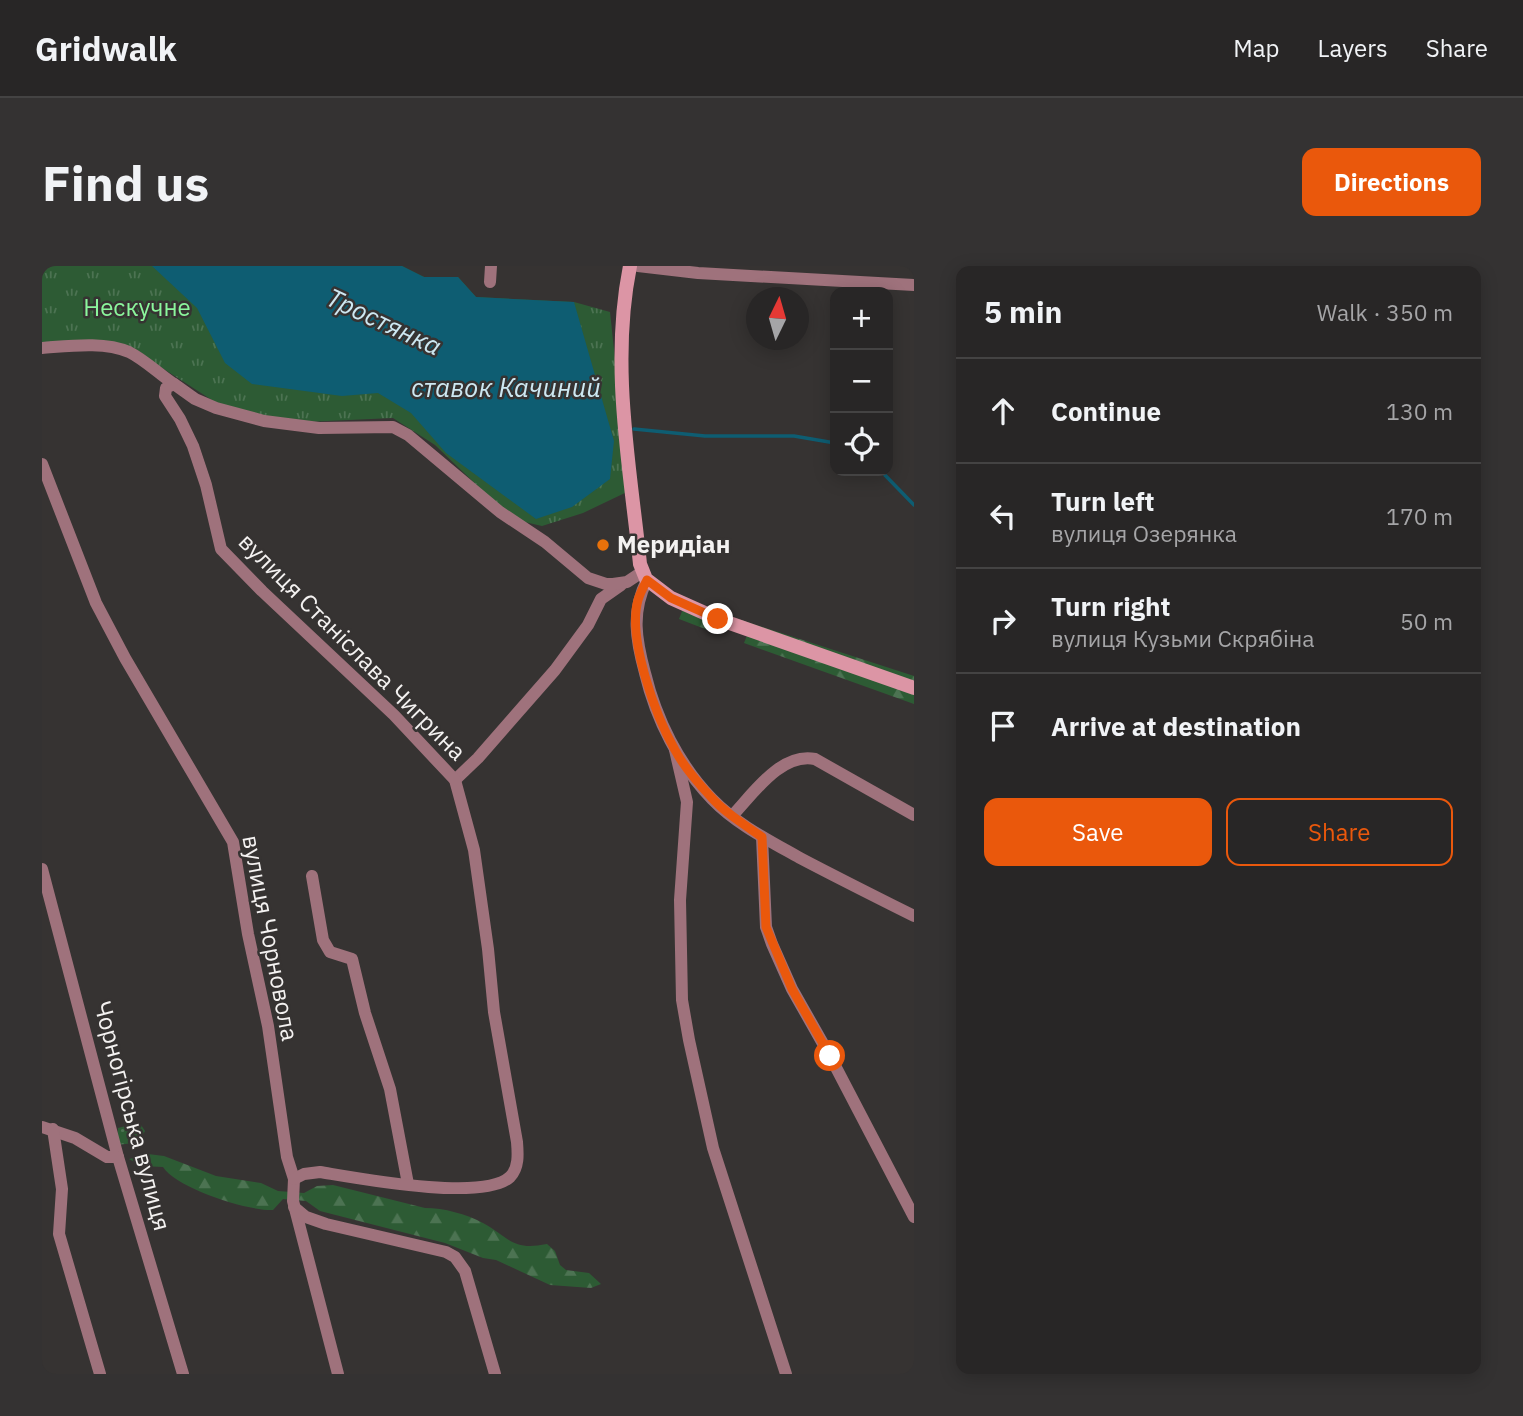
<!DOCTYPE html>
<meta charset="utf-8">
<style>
body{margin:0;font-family:"IBM Plex Sans",sans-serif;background:#343232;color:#f1f3f6}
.controls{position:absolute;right:21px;top:21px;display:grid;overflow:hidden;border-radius:14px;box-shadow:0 4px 18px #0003}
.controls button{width:63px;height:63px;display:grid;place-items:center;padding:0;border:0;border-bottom:2px solid #444343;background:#282626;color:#f1f3f6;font:35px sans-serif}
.compass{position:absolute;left:704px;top:21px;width:63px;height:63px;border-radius:50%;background:#282626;box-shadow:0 4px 18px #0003;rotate:5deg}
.stop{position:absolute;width:21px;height:21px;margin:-16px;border:5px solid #ea580c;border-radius:50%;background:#fff}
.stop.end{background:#ea580c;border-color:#fff;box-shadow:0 2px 7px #0008}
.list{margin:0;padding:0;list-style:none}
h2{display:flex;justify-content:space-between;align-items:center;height:91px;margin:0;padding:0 28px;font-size:30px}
h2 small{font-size:23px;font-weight:400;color:#a5a5a7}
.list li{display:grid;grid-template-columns:46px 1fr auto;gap:21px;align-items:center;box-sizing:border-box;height:105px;padding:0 28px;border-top:2px solid #444343}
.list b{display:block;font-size:26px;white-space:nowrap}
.list p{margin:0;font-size:23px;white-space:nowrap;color:#a5a5a7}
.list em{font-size:23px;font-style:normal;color:#a5a5a7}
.actions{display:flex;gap:14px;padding:21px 28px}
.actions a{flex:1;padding:16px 0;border:2px solid #ea580c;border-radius:14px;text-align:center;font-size:24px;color:#ea580c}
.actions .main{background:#ea580c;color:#fff}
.icon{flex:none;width:38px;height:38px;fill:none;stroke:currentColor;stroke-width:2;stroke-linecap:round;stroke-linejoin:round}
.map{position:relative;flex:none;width:872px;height:1108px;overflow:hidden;border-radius:14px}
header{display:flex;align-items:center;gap:42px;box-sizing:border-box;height:98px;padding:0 35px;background:#282626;border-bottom:2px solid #444343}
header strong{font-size:33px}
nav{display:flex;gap:38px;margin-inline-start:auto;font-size:24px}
.intro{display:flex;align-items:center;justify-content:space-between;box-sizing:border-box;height:168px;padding:0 42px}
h1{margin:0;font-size:49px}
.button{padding:18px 32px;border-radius:14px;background:#ea580c;color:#fff;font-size:24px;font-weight:700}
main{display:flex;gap:42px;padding:0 42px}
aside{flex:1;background:#282626;border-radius:14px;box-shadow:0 4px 18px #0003}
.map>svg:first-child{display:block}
</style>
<header>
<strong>Gridwalk</strong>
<nav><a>Map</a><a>Layers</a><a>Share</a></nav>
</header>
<div class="intro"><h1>Find us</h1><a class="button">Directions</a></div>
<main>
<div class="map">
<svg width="872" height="1108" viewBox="0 0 872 1108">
<defs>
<pattern id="grass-dots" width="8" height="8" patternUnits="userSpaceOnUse" patternTransform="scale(1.75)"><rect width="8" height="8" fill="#2d5b34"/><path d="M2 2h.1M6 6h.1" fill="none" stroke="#4c7352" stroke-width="1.8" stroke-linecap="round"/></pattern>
<pattern id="forest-firs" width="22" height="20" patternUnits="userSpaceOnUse" patternTransform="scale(1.75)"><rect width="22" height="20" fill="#2d5b34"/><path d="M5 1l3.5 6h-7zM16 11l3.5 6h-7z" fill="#4c7352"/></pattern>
<pattern id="park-tufts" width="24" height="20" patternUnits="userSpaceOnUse" patternTransform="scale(1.75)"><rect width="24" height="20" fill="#2d5b34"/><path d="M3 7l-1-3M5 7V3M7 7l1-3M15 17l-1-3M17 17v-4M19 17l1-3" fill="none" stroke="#4c7352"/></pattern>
</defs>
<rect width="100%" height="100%" fill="#363332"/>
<!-- grass -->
<path fill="url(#grass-dots)" d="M 92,858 L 99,859 L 103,865 C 98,877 86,878 75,879 L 76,862 Z"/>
<!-- forest -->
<g fill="url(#forest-firs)">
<path d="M 641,343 L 674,356 L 671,366 L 637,353 Z"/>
<path d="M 696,353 L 872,410 L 872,415 L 695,356 Z"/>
<path d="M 706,367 L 872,427 L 872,438 L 702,377 Z"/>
<path d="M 106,888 L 122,890 L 174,910 L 219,917 L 236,925 L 262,927 L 275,920 L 291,919 L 383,942 C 402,942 424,948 441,957 C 468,972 470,985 505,978 L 513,985 L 518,999 L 524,1004 L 547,1007 L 559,1018 L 549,1022 L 508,1019 L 454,994 L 441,992 L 403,977 L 278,945 L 264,935 L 241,933 L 231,944 C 205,945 134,922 121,901 L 100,900 L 87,893 Z"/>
</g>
<!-- park -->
<path fill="url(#park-tufts)" d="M 0,0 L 360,0 L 382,11 L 416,11 L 434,31 L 532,36 L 568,46 L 587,225 L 541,247 L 500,260 L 470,253 L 393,179 L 351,152 L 241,157 L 173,136 L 97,87 L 0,76 Z"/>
<!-- water -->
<path fill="#0e5d72" d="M 110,0 L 360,0 L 382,11 L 416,11 L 434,31 L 532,36 L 572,175 L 568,213 L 530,241 L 494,253 L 404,187 L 369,147 L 336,127 L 300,130 L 210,118 L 183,97 L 155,42 Z"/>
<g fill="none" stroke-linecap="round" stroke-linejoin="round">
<!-- stream -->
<g stroke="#0e5d72" stroke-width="3.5">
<path d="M 592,163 L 663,170 L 752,170 L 793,177"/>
<path d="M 839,205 L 872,239"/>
</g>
<!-- minor -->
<g stroke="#9f727c" stroke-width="12">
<path d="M 596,0 L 656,7 L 872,19"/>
<path d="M 448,16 L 449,0"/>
<path d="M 0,82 C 27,80 62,75 87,86 C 103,94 117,108 132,118"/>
<path d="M 0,198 L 54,337 L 83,392 L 191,576 L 206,668 L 226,760 L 245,891 L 252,913 L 251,935 L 296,1108"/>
<path d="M 605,314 C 589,346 594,374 603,407 C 614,453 637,499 670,533 C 694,558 728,575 758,592 C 796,612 834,631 872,650"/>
<path d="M 633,484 L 645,536 L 638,634 L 640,734 L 647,774 L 671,882 L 744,1108"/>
<path d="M 413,514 L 436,492 L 513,404 L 546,359 L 559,333 L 579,319"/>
<path d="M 690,550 C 711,528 739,486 773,493 L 872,549"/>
<path d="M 720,571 L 724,661 L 730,678 L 750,723 L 788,790 L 872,951"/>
<path d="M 0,603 L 76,891 L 141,1108"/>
<path d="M 270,610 L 281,674 L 288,686 L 310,693 L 323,747 L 348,823 L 366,918"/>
<path d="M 0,861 L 33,872 L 65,891 L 76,891"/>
<path d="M 11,863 L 20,923 L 17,968 L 58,1108"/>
<path d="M 252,913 L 262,908 L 278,906 C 315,912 441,936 468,911 C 477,902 476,888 475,876 L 452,746 L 446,683 L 432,584 L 413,514 L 352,449 L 220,325 L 179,283 L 164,219 L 151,180 L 138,153 L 123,130 L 124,122 L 132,118 L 153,133 L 174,142 L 222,155 L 277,162 L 351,161 L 366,169 L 458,246 L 503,276 L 546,312 L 564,318 L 571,318 L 585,316 L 600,306"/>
<path d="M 252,941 L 264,951 L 284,958 L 404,986 L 413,991 L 423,1005 L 453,1108"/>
</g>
<!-- secondary -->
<path stroke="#dc95a5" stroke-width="14" d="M 588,0 C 568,99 588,200 598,298 L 604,313 L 629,332 L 676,353 L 872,422"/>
</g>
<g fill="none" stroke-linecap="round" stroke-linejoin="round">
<!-- route -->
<path stroke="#ea580c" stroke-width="9" d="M 676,353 L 629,332 L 605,314 C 602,320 598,327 596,334 C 585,372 614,451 633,484 C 642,501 656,517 669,531 C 683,547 703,559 720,571 L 724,661 L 750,723 L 788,790"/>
</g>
<!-- markers -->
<circle fill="#e8710a" stroke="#363332" stroke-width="2.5" cx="561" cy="279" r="7"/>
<g text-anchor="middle" stroke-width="5" stroke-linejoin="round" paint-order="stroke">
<!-- park labels -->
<g font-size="24" fill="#8bf69c" stroke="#363332">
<text x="95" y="50">Нескучне</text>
</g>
<!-- poi labels -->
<g font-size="24" font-weight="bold" fill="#f4f2f1" stroke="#363332" text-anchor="start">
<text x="575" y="287">Меридіан</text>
</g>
<!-- street labels -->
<g font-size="24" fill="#f4f2f1" stroke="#363332">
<text transform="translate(310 381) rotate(45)" y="8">вулиця Станіслава Чигрина</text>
<text transform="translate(228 672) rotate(79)" y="8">вулиця Чорновола</text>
<text transform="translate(90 850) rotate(75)" y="8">Чорногірська вулиця</text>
</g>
<!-- water labels -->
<g font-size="26" font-style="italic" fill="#cde8f2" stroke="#363332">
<text transform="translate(342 56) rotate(25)" y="9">Тростянка</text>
<text x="464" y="131">ставок Качиний</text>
</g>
</g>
</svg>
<div class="controls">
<button>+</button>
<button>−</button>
<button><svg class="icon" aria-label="locate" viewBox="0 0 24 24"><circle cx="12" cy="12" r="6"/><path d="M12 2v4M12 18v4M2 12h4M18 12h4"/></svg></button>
</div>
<svg class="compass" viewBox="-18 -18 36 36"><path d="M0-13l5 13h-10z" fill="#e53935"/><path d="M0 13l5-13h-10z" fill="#a5a5a7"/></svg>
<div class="stop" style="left:788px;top:790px"></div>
<div class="stop end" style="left:676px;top:353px"></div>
</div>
<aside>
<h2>5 min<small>Walk · 350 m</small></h2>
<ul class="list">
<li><svg class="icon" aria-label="ahead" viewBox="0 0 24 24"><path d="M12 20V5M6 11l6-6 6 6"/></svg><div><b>Continue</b></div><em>130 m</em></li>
<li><svg class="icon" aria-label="left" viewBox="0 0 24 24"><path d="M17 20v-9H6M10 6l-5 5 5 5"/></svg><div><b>Turn left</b><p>вулиця Озерянка</p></div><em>170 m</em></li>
<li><svg class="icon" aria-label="right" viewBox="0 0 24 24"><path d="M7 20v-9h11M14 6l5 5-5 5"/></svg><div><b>Turn right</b><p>вулиця Кузьми Скрябіна</p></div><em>50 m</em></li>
<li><svg class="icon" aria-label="arrive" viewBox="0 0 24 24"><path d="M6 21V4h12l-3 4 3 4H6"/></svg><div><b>Arrive at destination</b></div></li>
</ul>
<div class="actions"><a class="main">Save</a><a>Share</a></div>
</aside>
</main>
